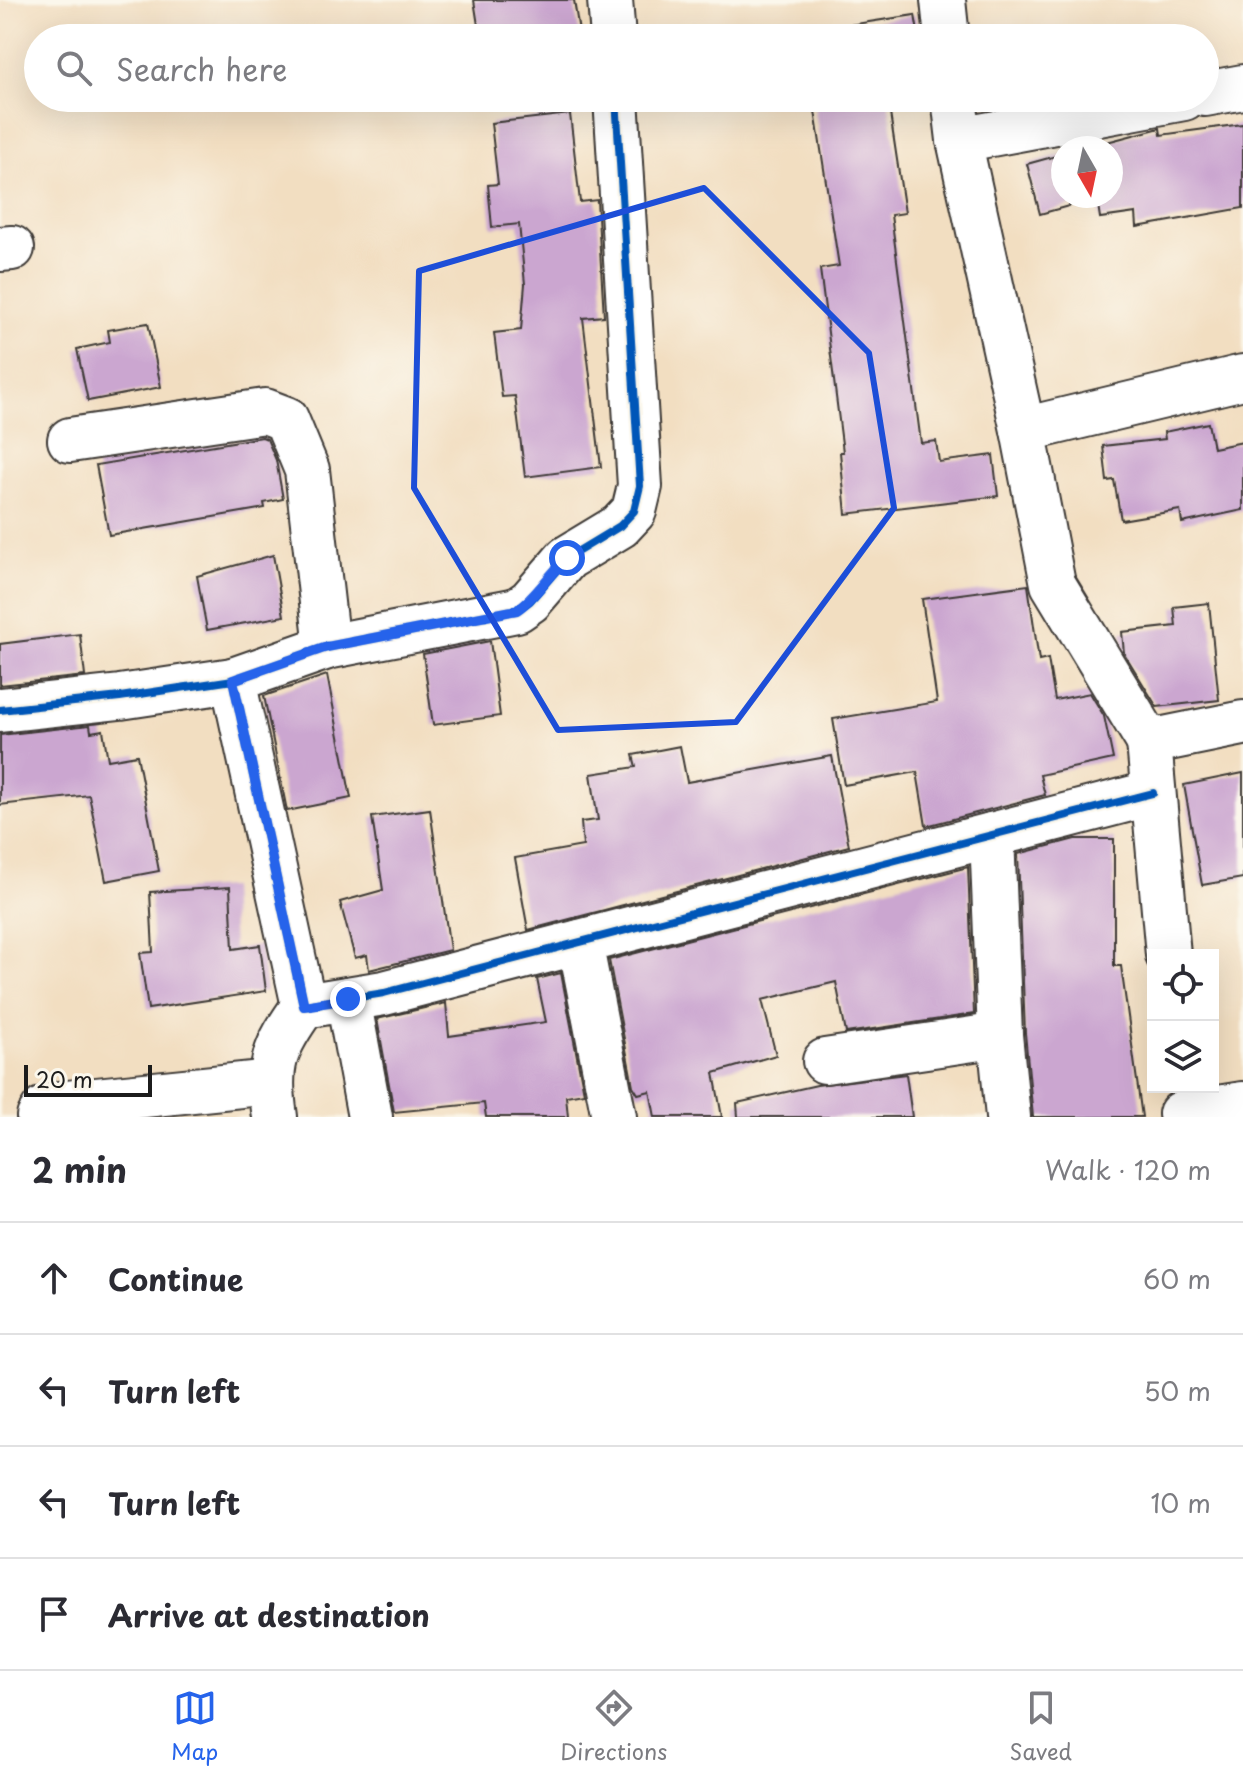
<!DOCTYPE html>
<meta charset="utf-8">
<style>
body{margin:0;font-family:"Playpen Sans",sans-serif;background:#f7f7f7;color:#2b2b33}
.controls{position:absolute;right:24px;bottom:24px;display:grid;overflow:hidden;border-radius:0px;box-shadow:0 8px 32px #0002}
.controls button{width:72px;height:72px;display:grid;place-items:center;padding:0;border:0;border-bottom:2px solid #e1e1e2;background:#fff;color:#2b2b33;font:40px sans-serif}
.compass{position:absolute;left:1051px;top:136px;width:72px;height:72px;border-radius:50%;background:#fff;box-shadow:0 8px 32px #0002;rotate:171deg}
.scale{position:absolute;left:24px;bottom:20px;width:128px;box-sizing:border-box;padding-left:8px;border:4px solid #1c1c1c;border-top:0;font-size:22px;line-height:28px;white-space:nowrap;color:#1c1c1c;-webkit-text-stroke:6px #fbf7ec;paint-order:stroke}
.stop{position:absolute;width:24px;height:24px;margin:-18px;border:6px solid #2563eb;border-radius:50%;background:#fff}
.stop.end{background:#2563eb;border-color:#fff;box-shadow:0 2px 8px #0008}
.list{margin:0;padding:0;list-style:none}
h2{display:flex;justify-content:space-between;align-items:center;height:104px;margin:0;padding:0 32px;font-size:34px}
h2 small{font-size:26px;font-weight:400;color:#7c7c81}
.list li{display:grid;grid-template-columns:52px 1fr auto;gap:24px;align-items:center;box-sizing:border-box;height:112px;padding:0 32px;border-top:2px solid #e1e1e2}
.list b{display:block;font-size:30px;white-space:nowrap}
.list em{font-size:26px;font-style:normal;color:#7c7c81}
.icon{flex:none;width:44px;height:44px;fill:none;stroke:currentColor;stroke-width:2;stroke-linecap:round;stroke-linejoin:round}
.map{position:relative;flex:none;width:1243px;height:1117px;overflow:hidden}
.search{position:absolute;background:#fff;box-shadow:0 8px 32px #0002;left:24px;right:24px;top:24px;height:88px;display:flex;align-items:center;gap:20px;box-sizing:border-box;padding:0 28px;border-radius:44px;color:#7c7c81;font-size:30px}
.sheet{height:552px;background:#fff}
nav{display:flex;justify-content:space-around;align-items:center;box-sizing:border-box;height:112px;border-top:2px solid #e1e1e2;background:#fff;font-size:22px;color:#7c7c81}
nav a{display:grid;justify-items:center;gap:4px}
nav .on{color:#2563eb}
.map>svg:first-child{display:block}
</style>
<div class="map">
<svg width="1243" height="1117" viewBox="0 0 1243 1117">
<rect width="100%" height="100%" fill="#fbf7ec"/>
<filter id="ink" filterUnits="userSpaceOnUse"><feTurbulence type="fractalNoise" baseFrequency=".0125" numOctaves="2"/><feDisplacementMap in="SourceGraphic" scale="16" xChannelSelector="R" yChannelSelector="G"/><feConvolveMatrix kernelMatrix="1 2 1 2 8 2 1 2 1" color-interpolation-filters="sRGB"/></filter>
<filter id="wash" filterUnits="userSpaceOnUse"><feTurbulence type="fractalNoise" baseFrequency=".006" numOctaves="4" result="noise"/><feDisplacementMap in="SourceGraphic" scale="32" xChannelSelector="R" yChannelSelector="G"/><feGaussianBlur stdDeviation="1.8" result="paint"/><feColorMatrix in="noise" values="0 0 0 0 0 0 0 0 0 0 0 0 0 0 0 0 0 1.4 0 .05"/><feComposite in="paint" operator="in"/></filter>
<g filter="url(#wash)">
<rect width="100%" height="100%" fill="#f2dec1"/>
<g id="blocks">
<!-- building -->
<g fill="#cba6d0">
<path d="M 474,0 L 574,0 L 580,38 L 480,38 Z"/>
<path d="M 915,15 L 919,38 L 804,38 L 803,32 Z"/>
<path d="M 813,98 L 902,98 L 888,100 L 905,213 L 891,215 L 921,443 L 936,441 L 939,462 L 993,455 L 998,496 L 846,514 L 840,452 L 843,452 L 820,269 L 839,266 Z"/>
<path d="M 570,114 L 580,202 L 597,200 L 604,316 L 583,318 L 601,467 L 525,477 L 515,396 L 502,397 L 494,333 L 521,330 L 525,284 L 519,224 L 492,227 L 488,185 L 498,184 L 491,123 Z"/>
<path d="M 1243,124 L 1243,208 L 1137,227 L 1136,213 L 1100,218 L 1097,198 L 1040,214 L 1027,164 L 1063,154 L 1063,196 L 1111,196 L 1111,148 L 1084,148 L 1160,128 L 1161,135 Z"/>
<path d="M 148,323 L 161,387 L 88,401 L 77,349 L 110,342 L 108,330 Z"/>
<path d="M 1208,423 L 1213,448 L 1243,442 L 1243,510 L 1182,523 L 1180,510 L 1121,520 L 1114,480 L 1107,481 L 1103,446 L 1165,439 L 1164,432 Z"/>
<path d="M 262,437 L 267,439 L 276,460 L 283,499 L 264,503 L 265,508 L 109,535 L 96,465 Z"/>
<path d="M 273,555 L 284,616 L 207,630 L 197,576 Z"/>
<path d="M 1028,585 L 1039,661 L 1048,659 L 1055,700 L 1090,693 L 1104,716 L 1113,759 L 1040,775 L 1045,795 L 926,826 L 917,772 L 844,785 L 833,719 L 937,702 L 922,599 Z"/>
<path d="M 1209,603 L 1219,700 L 1157,707 L 1124,653 L 1122,632 L 1176,626 L 1174,607 Z"/>
<path d="M 80,634 L 85,676 L 0,685 L 0,644 Z"/>
<path d="M 490,641 L 500,716 L 433,725 L 423,654 Z"/>
<path d="M 327,675 L 351,798 L 287,811 L 264,696 Z"/>
<path d="M 90,725 L 91,732 L 103,730 L 108,760 L 137,755 L 159,871 L 106,881 L 89,795 L 0,805 L 0,735 Z"/>
<path d="M 680,746 L 687,782 L 832,756 L 849,846 L 528,930 L 515,858 L 583,846 L 581,822 L 598,820 L 591,774 L 636,767 L 633,755 Z"/>
<path d="M 1243,773 L 1243,878 L 1202,885 L 1184,785 Z"/>
<path d="M 430,809 L 450,950 L 369,970 L 367,955 L 355,958 L 340,902 L 383,890 L 372,817 Z"/>
<path d="M 1075,839 L 1114,839 L 1114,966 L 1121,966 L 1142,1117 L 1033,1117 L 1025,1033 L 1018,854 Z"/>
<path d="M 968,867 L 974,1014 L 846,1033 L 836,982 L 762,1000 L 776,1055 L 714,1073 L 722,1117 L 655,1117 L 650,1091 L 638,1094 L 633,1086 L 609,960 Z"/>
<path d="M 230,887 L 233,949 L 260,945 L 266,991 L 148,1009 L 140,953 L 153,952 L 150,892 Z"/>
<path d="M 561,973 L 584,1093 L 566,1096 L 568,1117 L 486,1117 L 484,1103 L 394,1112 L 377,1019 L 446,1003 L 449,1036 L 546,1022 L 537,979 Z"/>
<path d="M 906,1074 L 912,1117 L 738,1117 L 737,1103 L 817,1085 Z"/>
</g>
</g>
</g>
<g filter="url(#ink)">
<use href="#blocks" fill-opacity="0" stroke="#3c3935" stroke-width="2"/>
<g fill="none" stroke-linecap="round" stroke-linejoin="round">
<!-- minor casing -->
<g stroke="#3c3935" stroke-width="48">
<g id="minor">
<path d="M 610,0 L 613,38"/>
<path d="M 943,0 L 947,38"/>
<path d="M 1205,94 L 1243,87"/>
<path d="M 954,98 L 959,140 L 1023,430 L 1053,584 L 1149,742"/>
<path d="M 959,140 L 1184,98"/>
<path d="M 0,249 L 12,248"/>
<path d="M 1023,430 L 1243,377"/>
<path d="M 70,440 L 265,411 L 286,419 L 307,470 L 327,647"/>
<path d="M 233,680 L 327,647 L 517,610 L 530,601 L 567,558 L 620,526 L 634,511 L 640,486 L 616,98"/>
<path d="M 0,710 L 120,697 L 233,680 L 304,1006 L 384,993 L 1153,793"/>
<path d="M 992,835 L 1000,1035 L 1008,1117"/>
<path d="M 580,942 L 614,1117"/>
<path d="M 1168,955 L 1149,742 L 1243,723"/>
<path d="M 348,999 L 370,1117"/>
<path d="M 825,1061 L 1000,1035"/>
<path d="M 1181,1114 L 1243,1104"/>
<path d="M 39,1117 L 44,1109 L 57,1104 L 270,1082"/>
<path d="M 275,1117 C 267,1065 274,1048 304,1006"/>
</g>
</g>
<!-- minor -->
<use href="#minor" stroke="#fff" stroke-width="44"/>
<!-- cycleway casing -->
<g stroke="#fbf7ec" stroke-width="13">
<g id="cycleway">
<path d="M 233,680 L 327,647 L 517,610 L 530,601 L 567,558 L 620,526 L 634,511 L 640,486 L 616,98"/>
<path d="M 0,710 L 120,697 L 233,680 L 304,1006 L 384,993 L 1153,793"/>
</g>
</g>
<!-- cycleway -->
<use href="#cycleway" stroke="#0057b8" stroke-width="8"/>
</g>
</g>
<g fill="none" stroke-linecap="round" stroke-linejoin="round" filter="url(#ink)">
<!-- route -->
<path stroke="#2563eb" stroke-width="10" d="M 348,999 L 304,1006 L 233,680 L 327,647 L 517,610 C 537,596 549,574 567,558"/>
</g>
<!-- marked area -->
<path fill="none" stroke="#1d4ed8" stroke-width="6" stroke-linejoin="round" d="M 704,188 L 869,353 L 894,508 L 736,722 L 558,730 L 414,488 L 419,271 Z"/>
</svg>
<div class="controls">
<button><svg class="icon" aria-label="locate" viewBox="0 0 24 24"><circle cx="12" cy="12" r="6"/><path d="M12 2v4M12 18v4M2 12h4M18 12h4"/></svg></button>
<button><svg class="icon" aria-label="layers" viewBox="0 0 24 24"><path d="M12 4l9 5-9 5-9-5zM3 14l9 5 9-5"/></svg></button>
</div>
<svg class="compass" viewBox="-18 -18 36 36"><path d="M0-13l5 13h-10z" fill="#e53935"/><path d="M0 13l5-13h-10z" fill="#7c7c81"/></svg>
<div class="scale">20 m</div>
<div class="stop" style="left:567px;top:558px"></div>
<div class="stop end" style="left:348px;top:999px"></div>
<div class="search"><svg class="icon" aria-label="search" viewBox="0 0 24 24"><circle cx="10" cy="10" r="6"/><path d="M15 15l6 6"/></svg>Search here</div>
</div>
<section class="sheet">
<h2>2 min<small>Walk · 120 m</small></h2>
<ul class="list">
<li><svg class="icon" aria-label="ahead" viewBox="0 0 24 24"><path d="M12 20V5M6 11l6-6 6 6"/></svg><div><b>Continue</b></div><em>60 m</em></li>
<li><svg class="icon" aria-label="left" viewBox="0 0 24 24"><path d="M17 20v-9H6M10 6l-5 5 5 5"/></svg><div><b>Turn left</b></div><em>50 m</em></li>
<li><svg class="icon" aria-label="left" viewBox="0 0 24 24"><path d="M17 20v-9H6M10 6l-5 5 5 5"/></svg><div><b>Turn left</b></div><em>10 m</em></li>
<li><svg class="icon" aria-label="arrive" viewBox="0 0 24 24"><path d="M6 21V4h12l-3 4 3 4H6"/></svg><div><b>Arrive at destination</b></div></li>
</ul>
</section>
<nav>
<a class="on"><svg class="icon" aria-label="map" viewBox="0 0 24 24"><path d="M3 6l6-2 6 2 6-2v14l-6 2-6-2-6 2zM9 4v14M15 6v14"/></svg>Map</a>
<a><svg class="icon" aria-label="directions" viewBox="0 0 24 24"><path d="M12 3l9 9-9 9-9-9zM9 14v-3h6M13 9l2 2-2 2"/></svg>Directions</a>
<a><svg class="icon" aria-label="saved" viewBox="0 0 24 24"><path d="M7 4h10v16l-5-4-5 4z"/></svg>Saved</a>
</nav>
